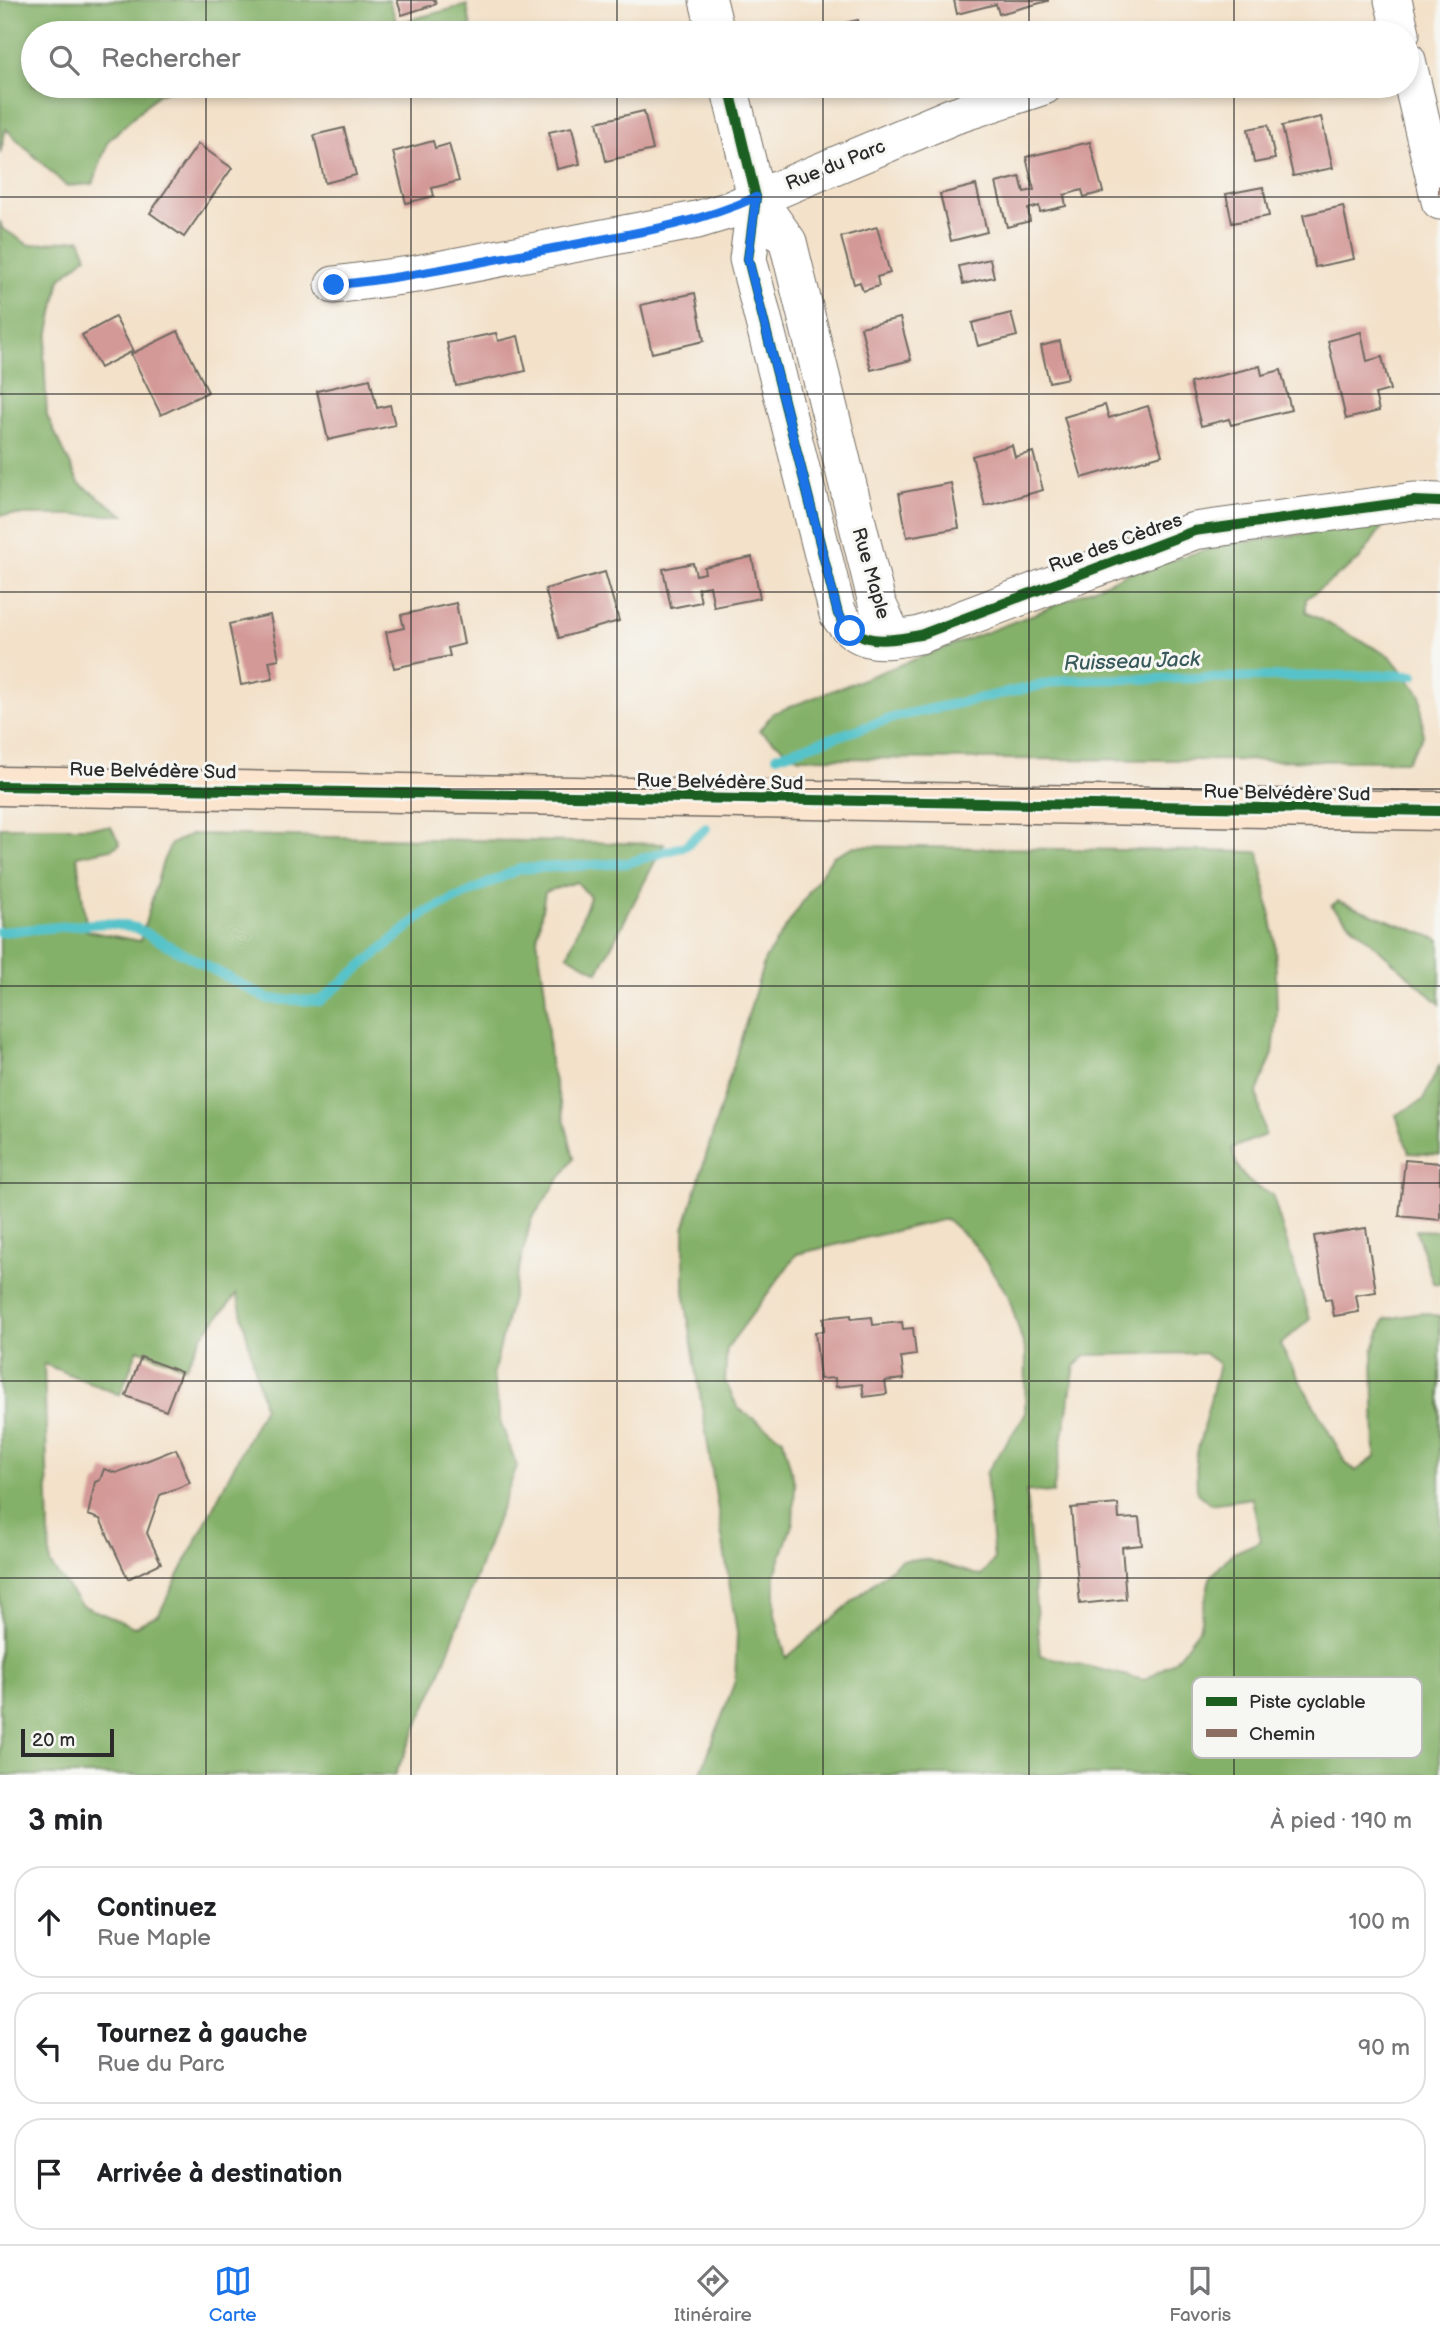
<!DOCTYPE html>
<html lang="fr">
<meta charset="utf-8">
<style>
body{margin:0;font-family:"Balsamiq Sans",sans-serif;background:#f2f2f2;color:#202124}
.scale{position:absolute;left:21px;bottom:18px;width:93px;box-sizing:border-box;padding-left:7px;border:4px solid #2b2b2b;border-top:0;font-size:19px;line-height:24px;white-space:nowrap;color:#2b2b2b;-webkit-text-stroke:5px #f6f6f2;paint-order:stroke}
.stop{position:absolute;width:21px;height:21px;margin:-16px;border:5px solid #1a73e8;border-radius:50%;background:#fff}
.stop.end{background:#1a73e8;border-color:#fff;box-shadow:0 2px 7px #0008}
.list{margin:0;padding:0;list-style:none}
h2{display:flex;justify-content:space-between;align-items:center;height:91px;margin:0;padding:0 28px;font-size:30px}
h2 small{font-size:23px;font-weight:400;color:#757577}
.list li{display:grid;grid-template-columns:46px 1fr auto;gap:21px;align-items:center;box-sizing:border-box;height:112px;margin:0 14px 14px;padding:0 14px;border:2px solid #e0e0e0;border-radius:28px}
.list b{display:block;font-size:26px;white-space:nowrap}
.list p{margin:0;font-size:23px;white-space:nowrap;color:#757577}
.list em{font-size:23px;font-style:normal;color:#757577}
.icon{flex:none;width:38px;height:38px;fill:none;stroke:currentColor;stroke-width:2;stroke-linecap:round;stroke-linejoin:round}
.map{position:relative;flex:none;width:1440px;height:1775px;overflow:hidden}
.search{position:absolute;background:#fff;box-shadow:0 4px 10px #0003;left:21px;right:21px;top:21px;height:77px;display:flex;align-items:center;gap:18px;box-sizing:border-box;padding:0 24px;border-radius:38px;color:#757577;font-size:26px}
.sheet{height:469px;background:#fff}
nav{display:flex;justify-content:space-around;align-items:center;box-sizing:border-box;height:98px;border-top:2px solid #e0e0e0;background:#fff;font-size:19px;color:#757577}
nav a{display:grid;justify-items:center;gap:4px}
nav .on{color:#1a73e8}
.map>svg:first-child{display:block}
</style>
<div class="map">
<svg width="1440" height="1775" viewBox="0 0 1440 1775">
<rect width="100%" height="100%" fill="#f6f6f2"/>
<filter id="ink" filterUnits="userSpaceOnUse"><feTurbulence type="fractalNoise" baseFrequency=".0143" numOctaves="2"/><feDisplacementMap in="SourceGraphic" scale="14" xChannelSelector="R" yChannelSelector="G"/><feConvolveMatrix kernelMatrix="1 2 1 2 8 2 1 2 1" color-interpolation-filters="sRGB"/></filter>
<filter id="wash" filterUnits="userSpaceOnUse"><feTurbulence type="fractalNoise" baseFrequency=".00686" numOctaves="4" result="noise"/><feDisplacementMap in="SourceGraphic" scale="28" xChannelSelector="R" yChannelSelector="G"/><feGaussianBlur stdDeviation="1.57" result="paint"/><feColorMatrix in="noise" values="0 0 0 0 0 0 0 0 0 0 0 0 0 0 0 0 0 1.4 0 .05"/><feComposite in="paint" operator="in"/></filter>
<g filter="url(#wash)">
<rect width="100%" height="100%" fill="#f3e1c9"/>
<!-- forest -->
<g fill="#84b169" stroke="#586e4a" stroke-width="2" fill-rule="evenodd">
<path d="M 0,0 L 389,0 L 397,23 L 467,5 L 472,33 L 33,33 L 33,86 L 177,86 L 157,95 L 108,141 L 93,184 L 66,186 L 6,129 L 0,154 Z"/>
<path d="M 0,221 L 2,228 L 29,245 L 80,239 L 87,256 L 60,279 L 44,356 L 47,416 L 79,483 L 124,515 L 0,515 Z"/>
<path d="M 1385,523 L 1359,560 L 1306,599 L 1306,612 L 1390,656 L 1421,695 L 1423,736 L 1407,761 L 799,758 L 759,731 L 773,713 L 1037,613 L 1133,571 L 1223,545 Z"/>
<path d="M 0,827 L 111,827 L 120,844 L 111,849 L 77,856 L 87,931 L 140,941 L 163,861 L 171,844 L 191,834 L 664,844 L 598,972 L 568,955 L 590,897 L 577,882 L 545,892 L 537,939 L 545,990 L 550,1062 L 574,1158 L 531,1220 L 493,1375 L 500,1421 L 517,1466 L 437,1682 L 395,1775 L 0,1775 ZM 237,1294 L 264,1407 L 159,1614 L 134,1627 L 81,1605 L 50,1564 L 44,1364 L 120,1395 L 138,1349 L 185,1367 L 202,1336 Z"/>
<path d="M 855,846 L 1259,852 L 1275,941 L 1277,1014 L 1273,1054 L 1257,1092 L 1265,1135 L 1232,1148 C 1236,1172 1248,1186 1272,1194 L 1310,1319 L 1280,1345 L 1347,1464 L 1356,1471 L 1375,1457 L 1373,1351 L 1385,1319 L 1423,1313 L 1440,1316 L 1440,1775 L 700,1775 L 735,1681 L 737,1633 L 684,1291 L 684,1229 L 765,959 L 833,856 ZM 946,1219 L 974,1244 L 1008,1295 L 1026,1353 L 1025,1415 L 986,1473 L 994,1560 L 981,1576 L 926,1559 L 901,1560 L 786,1658 L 775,1614 L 775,1574 L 793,1522 L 795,1485 L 783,1439 L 738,1408 L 725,1381 L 727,1348 L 797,1254 ZM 1204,1353 L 1219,1364 L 1196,1457 L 1197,1493 L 1211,1504 L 1252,1498 L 1261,1541 L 1231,1554 L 1210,1578 L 1199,1629 L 1175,1661 L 1144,1680 L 1040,1655 L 1026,1491 L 1053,1493 L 1075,1366 L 1086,1355 Z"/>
<path d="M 1338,901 L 1440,940 L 1440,1004 L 1331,906 Z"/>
<path d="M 1440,1064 L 1440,1155 L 1409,1153 L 1396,1115 L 1423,1100 Z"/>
<path d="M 1416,1230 L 1440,1231 L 1440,1284 L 1433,1283 Z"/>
</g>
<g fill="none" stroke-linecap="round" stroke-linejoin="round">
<!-- stream -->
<g stroke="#56c3ca" stroke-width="10">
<path d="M 777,756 L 899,716 L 1065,680 L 1414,675"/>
<path d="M 0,932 L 106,923 L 136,928 L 268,999 L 320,1001 L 425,913 L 519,869 L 627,863 L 685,846 L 706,828"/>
</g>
</g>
<g id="blocks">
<!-- building -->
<g fill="#d39997">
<path d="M 397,0 L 435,0 L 436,4 L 402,15 Z"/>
<path d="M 954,0 L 1048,0 L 1048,1 L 999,14 L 996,4 L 957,14 Z"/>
<path d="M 858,20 L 862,33 L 804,33 L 804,32 Z"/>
<path d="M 644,111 L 653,150 L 606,161 L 597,122 Z"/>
<path d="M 1321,117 L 1333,168 L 1293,176 L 1282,126 Z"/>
<path d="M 1268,125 L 1275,159 L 1254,163 L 1248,129 Z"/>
<path d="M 572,127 L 580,164 L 557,169 L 549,132 Z"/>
<path d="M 344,128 L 356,175 L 325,183 L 314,135 Z"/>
<path d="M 433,141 L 435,148 L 449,144 L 459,181 L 432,188 L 434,196 L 406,203 L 393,152 Z"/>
<path d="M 1090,142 L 1103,192 L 1084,197 L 1082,190 L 1064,195 L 1066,206 L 1040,212 L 1039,206 L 1028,209 L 1030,221 L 1007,227 L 996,183 L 1020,177 L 1024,192 L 1034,190 L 1026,157 Z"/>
<path d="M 198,144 L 232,168 L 184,237 L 150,213 Z"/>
<path d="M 976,185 L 987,232 L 951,241 L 940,194 Z"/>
<path d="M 1263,187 L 1269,216 L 1232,223 L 1226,194 Z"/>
<path d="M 1343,206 L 1354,259 L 1315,267 L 1303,215 Z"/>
<path d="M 877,227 L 890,273 L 877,277 L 879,286 L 863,291 L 860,282 L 854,284 L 841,237 Z"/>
<path d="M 990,259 L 994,277 L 963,284 L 959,266 Z"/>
<path d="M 695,293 L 704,341 L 652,353 L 641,305 Z"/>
<path d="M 1011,313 L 1017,336 L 978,346 L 972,323 Z"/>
<path d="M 115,317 L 133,351 L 100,368 L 82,335 Z"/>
<path d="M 900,318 L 911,360 L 871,370 L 861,327 Z"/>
<path d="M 178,331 L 208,392 L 161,415 L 131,354 Z"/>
<path d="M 1361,332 L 1367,361 L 1382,357 L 1390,390 L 1375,394 L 1379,411 L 1346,419 L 1328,341 Z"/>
<path d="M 496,333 L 498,341 L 518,336 L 526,371 L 456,386 L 447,343 Z"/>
<path d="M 1060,341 L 1068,378 L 1049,382 L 1041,346 Z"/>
<path d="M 1260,366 L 1262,375 L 1281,370 L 1291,410 L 1231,425 L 1229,419 L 1201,426 L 1190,383 Z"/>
<path d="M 370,379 L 377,408 L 390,405 L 395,425 L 328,440 L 317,391 Z"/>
<path d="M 1105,405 L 1109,418 L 1148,406 L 1162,455 L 1082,478 L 1064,417 Z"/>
<path d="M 1012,445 L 1015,457 L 1033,452 L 1043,490 L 985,506 L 972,456 Z"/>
<path d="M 951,483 L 959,528 L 907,537 L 899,493 Z"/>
<path d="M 752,557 L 760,598 L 714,607 L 710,586 L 698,588 L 701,602 L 671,608 L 663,569 L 693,563 L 696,575 L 705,573 L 704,567 Z"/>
<path d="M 605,572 L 619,621 L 559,638 L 545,589 Z"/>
<path d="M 456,603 L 464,644 L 448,648 L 450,656 L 394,668 L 386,632 L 404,628 L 401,615 Z"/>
<path d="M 270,615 L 279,659 L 269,661 L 273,679 L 241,685 L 229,624 Z"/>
<path d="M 1405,1160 L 1440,1163 L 1440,1220 L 1399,1216 Z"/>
<path d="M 1366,1228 L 1376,1292 L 1356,1295 L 1359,1312 L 1334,1316 L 1331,1299 L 1325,1300 L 1314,1236 Z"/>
<path d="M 851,1315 L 851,1319 L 872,1317 L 873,1325 L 902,1322 L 903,1329 L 913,1328 L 916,1355 L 901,1357 L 904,1379 L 885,1381 L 887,1394 L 864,1397 L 862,1384 L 836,1387 L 835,1378 L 820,1379 L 815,1332 L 824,1331 L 823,1318 Z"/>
<path d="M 141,1357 L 181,1372 L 166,1411 L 126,1396 Z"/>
<path d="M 176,1449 L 190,1483 L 160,1495 L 147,1533 L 161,1563 L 128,1579 L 100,1519 L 88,1515 L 95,1482 L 100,1480 L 104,1469 L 116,1473 Z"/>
<path d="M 1118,1504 L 1119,1519 L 1139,1518 L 1142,1545 L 1122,1547 L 1126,1599 L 1080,1604 L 1071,1508 Z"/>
</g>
</g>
</g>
<g filter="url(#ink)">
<use href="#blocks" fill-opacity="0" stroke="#716b62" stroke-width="2"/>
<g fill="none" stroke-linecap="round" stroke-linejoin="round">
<!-- street casing -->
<g stroke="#716b62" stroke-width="39">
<g id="street">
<path d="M 708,0 L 716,33"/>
<path d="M 1393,0 L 1401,33"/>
<path d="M 1407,60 L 1440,201"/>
<path d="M 729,86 L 756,197 L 748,259 L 838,614 C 860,647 884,641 920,635 L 1194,531 L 1414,501 L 1440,502"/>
<path d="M 756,197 L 788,242 L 877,603 L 894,639"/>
<path d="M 334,285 L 417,274 L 697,220 L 727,211 L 953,116 L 1044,86"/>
</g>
</g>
<!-- secondary casing -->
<g stroke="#716b62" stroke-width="41">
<path id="secondary" d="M 0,786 L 1440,811"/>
</g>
<!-- street -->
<use href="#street" stroke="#fff" stroke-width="37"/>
<!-- secondary -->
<use href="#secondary" stroke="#fce5cf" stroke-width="38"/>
<!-- quiet -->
<path stroke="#8d6e63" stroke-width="9" stroke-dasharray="18 9" stroke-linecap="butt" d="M 1438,190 L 1440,190"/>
<!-- cycleway casing -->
<g stroke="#f6f6f2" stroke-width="15">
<g id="cycleway">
<path d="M 729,86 L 756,197 L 748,259 L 838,614 C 860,647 884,641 920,635 L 1194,531 L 1414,501 L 1440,502"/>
<path d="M 0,786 L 1440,811"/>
</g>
</g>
<!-- cycleway -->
<use href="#cycleway" stroke="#1b5e20" stroke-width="10"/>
</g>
</g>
<g fill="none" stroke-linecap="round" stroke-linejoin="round" filter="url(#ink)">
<!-- route -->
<path stroke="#1a73e8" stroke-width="9" d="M 334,285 C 409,278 482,261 555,248 C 623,235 693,226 756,197 L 748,259 L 838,614 L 850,631"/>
</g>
<!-- grid -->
<path fill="none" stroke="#2b2b2b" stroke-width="2" stroke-opacity="0.55" d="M 206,0 L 206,33M 411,0 L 411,33M 617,0 L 617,33M 823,0 L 823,33M 1029,0 L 1029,33M 1234,0 L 1234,33M 206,86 L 206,1775M 411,86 L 411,1775M 617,86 L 617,1775M 823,86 L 823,1775M 1029,86 L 1029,1775M 1234,86 L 1234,1775M 0,197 L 1440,197M 0,394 L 1440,394M 0,592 L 1440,592M 0,789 L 1440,789M 0,986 L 1440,986M 0,1183 L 1440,1183M 0,1381 L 1440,1381M 0,1578 L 1440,1578"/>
<g text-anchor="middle" stroke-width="6" stroke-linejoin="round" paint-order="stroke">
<!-- street labels -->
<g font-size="19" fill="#2b2b2b" stroke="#f6f6f2">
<text transform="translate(835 164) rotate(-22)" y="7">Rue du Parc</text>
<text transform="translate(1115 542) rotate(-20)" y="7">Rue des Cèdres</text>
<text transform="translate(872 573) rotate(74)" y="7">Rue Maple</text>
<text transform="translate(153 770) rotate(1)" y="7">Rue Belvédère Sud</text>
<text transform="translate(720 781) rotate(1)" y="7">Rue Belvédère Sud</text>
<text transform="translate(1287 792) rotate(1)" y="7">Rue Belvédère Sud</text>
</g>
<!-- water labels -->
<g font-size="21" font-style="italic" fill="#38595b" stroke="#f6f6f2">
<text transform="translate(1132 661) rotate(-2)" y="7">Ruisseau Jack</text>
</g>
</g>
<!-- legend -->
<rect x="1192" y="1677" width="230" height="81" rx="10" fill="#f6f6f2" stroke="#b9b9b6" stroke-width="2"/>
<rect x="1206" y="1697" width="31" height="9" fill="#1b5e20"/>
<rect x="1206" y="1729" width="31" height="8" fill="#8d6e63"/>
<g font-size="19" fill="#2b2b2b">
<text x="1249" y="1708">Piste cyclable</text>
<text x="1249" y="1740">Chemin</text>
</g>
</svg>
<div class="scale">20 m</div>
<div class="stop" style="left:850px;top:631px"></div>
<div class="stop end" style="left:334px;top:285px"></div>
<div class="search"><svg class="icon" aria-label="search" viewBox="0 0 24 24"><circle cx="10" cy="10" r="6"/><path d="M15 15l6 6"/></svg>Rechercher</div>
</div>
<section class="sheet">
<h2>3 min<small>À pied · 190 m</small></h2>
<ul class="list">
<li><svg class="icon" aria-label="ahead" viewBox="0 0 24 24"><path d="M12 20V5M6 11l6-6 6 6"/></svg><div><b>Continuez</b><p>Rue Maple</p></div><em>100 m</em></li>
<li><svg class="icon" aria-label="left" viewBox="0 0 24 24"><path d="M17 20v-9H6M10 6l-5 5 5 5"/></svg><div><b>Tournez à gauche</b><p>Rue du Parc</p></div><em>90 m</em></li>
<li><svg class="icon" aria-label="arrive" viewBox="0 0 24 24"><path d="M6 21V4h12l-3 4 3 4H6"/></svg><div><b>Arrivée à destination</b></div></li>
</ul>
</section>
<nav>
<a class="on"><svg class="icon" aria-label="map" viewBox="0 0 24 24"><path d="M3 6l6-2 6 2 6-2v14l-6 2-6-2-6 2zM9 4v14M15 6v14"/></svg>Carte</a>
<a><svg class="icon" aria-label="directions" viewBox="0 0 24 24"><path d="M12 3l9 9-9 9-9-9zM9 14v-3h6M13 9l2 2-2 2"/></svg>Itinéraire</a>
<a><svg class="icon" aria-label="saved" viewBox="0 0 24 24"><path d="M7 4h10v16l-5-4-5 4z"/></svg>Favoris</a>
</nav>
